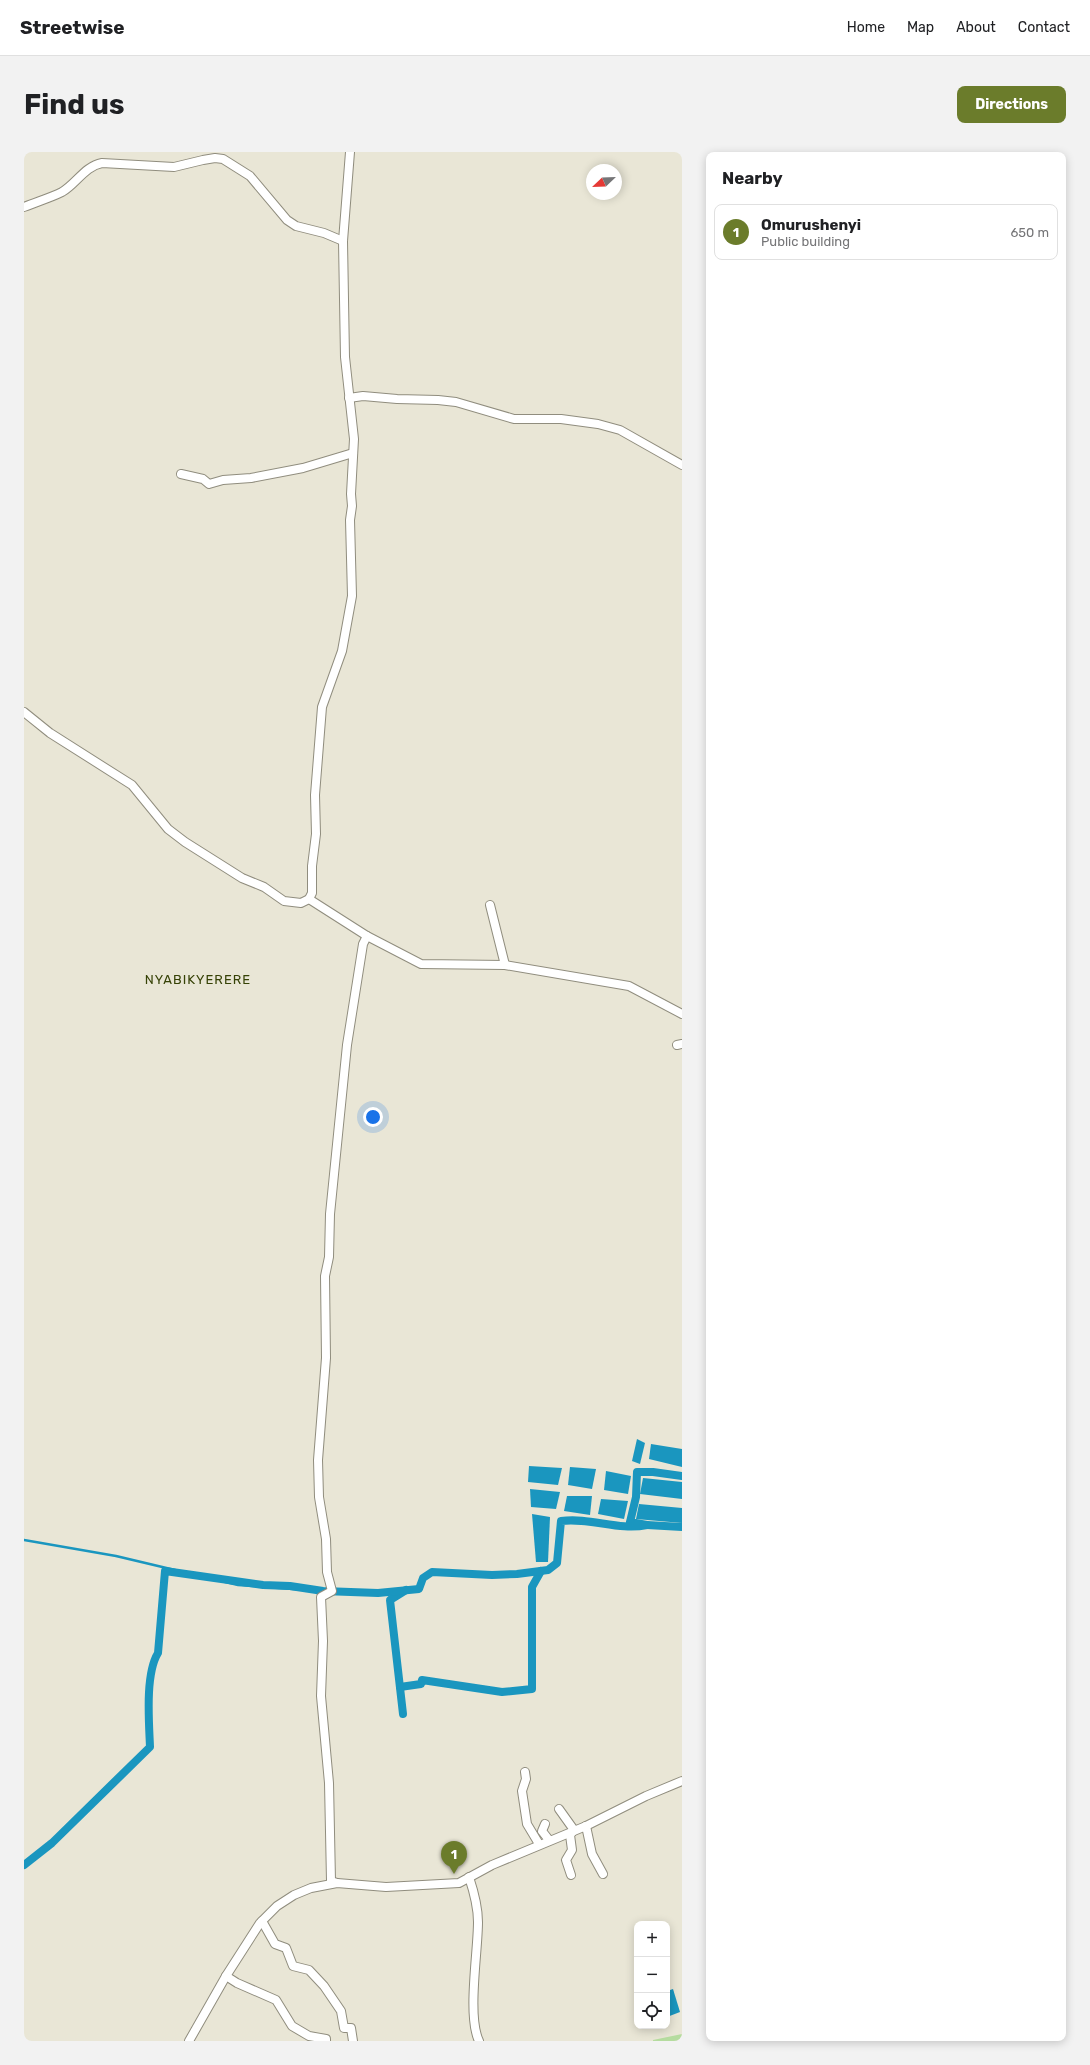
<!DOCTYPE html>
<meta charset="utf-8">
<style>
body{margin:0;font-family:Rubik,sans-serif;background:#f2f2f2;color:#202124}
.controls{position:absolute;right:12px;bottom:12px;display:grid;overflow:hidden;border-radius:8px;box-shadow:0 2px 10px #0003}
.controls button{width:36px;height:36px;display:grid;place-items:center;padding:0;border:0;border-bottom:1px solid #e0e0e0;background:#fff;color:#202124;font:20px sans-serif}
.compass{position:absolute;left:562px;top:12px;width:36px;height:36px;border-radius:50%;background:#fff;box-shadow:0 2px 10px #0003;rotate:247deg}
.you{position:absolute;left:349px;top:965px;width:14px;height:14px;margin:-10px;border:3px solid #fff;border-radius:50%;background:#1a73e8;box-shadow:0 0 0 6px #1a73e833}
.badge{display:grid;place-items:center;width:26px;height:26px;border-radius:50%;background:#6b7c2b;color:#fff;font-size:13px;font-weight:700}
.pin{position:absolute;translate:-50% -33px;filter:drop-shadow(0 1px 2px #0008)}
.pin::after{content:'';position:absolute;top:21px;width:14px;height:12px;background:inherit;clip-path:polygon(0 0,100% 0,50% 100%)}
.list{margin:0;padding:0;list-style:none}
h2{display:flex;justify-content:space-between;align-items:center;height:52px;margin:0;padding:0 16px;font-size:17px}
h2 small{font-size:13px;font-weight:400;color:#757577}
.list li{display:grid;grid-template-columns:26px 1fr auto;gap:12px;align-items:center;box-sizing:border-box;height:56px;margin:0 8px 8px;padding:0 8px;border:1px solid #e0e0e0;border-radius:8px}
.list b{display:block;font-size:15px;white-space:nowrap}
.list p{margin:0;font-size:13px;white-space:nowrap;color:#757577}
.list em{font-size:13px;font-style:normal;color:#757577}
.icon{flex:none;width:22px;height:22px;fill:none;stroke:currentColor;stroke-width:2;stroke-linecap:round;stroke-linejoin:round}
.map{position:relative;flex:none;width:658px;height:1889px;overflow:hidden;border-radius:8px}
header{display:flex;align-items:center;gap:24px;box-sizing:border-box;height:56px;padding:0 20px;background:#fff;border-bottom:1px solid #e0e0e0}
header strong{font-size:19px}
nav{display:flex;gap:22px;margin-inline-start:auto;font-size:14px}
.intro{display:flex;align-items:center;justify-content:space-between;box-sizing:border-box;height:96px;padding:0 24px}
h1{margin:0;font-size:28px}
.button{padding:10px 18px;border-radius:8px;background:#6b7c2b;color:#fff;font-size:14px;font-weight:700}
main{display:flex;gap:24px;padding:0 24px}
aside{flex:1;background:#fff;border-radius:8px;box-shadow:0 2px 10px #0003}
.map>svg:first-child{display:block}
</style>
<header>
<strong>Streetwise</strong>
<nav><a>Home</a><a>Map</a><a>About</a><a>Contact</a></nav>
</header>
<div class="intro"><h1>Find us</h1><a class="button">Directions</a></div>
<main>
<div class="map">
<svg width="658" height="1889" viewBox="0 0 658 1889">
<rect width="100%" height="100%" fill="#e9e6d6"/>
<!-- green -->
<path fill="#b5dc9f" d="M 658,1882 L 658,1889 L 629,1889 L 629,1888 Z"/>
<!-- water -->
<g fill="#1a96bf">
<path d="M 613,1287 L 621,1291 L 616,1312 L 608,1309 Z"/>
<path d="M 627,1292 L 658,1297 L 658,1315 L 625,1307 Z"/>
<path d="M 505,1314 L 538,1316 L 534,1333 L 504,1330 Z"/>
<path d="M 546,1315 L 572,1317 L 568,1337 L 544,1333 Z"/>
<path d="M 582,1319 L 607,1324 L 604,1342 L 580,1338 Z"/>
<path d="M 619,1326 L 658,1330 L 658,1347 L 616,1342 Z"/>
<path d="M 506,1337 L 536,1340 L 532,1357 L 507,1355 Z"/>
<path d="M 543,1344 L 568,1344 L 566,1363 L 540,1359 Z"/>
<path d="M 577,1347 L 604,1349 L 600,1367 L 574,1362 Z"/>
<path d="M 615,1352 L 658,1356 L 658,1371 L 612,1367 Z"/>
<path d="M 508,1362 L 526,1365 L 524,1410 L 512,1410 Z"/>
<path d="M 649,1837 L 656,1860 L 643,1865 L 643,1839 Z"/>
</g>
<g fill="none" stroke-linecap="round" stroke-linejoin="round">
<!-- stream -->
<path stroke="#1a96bf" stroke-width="2.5" d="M 0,1388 L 92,1404 L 214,1433 L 283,1438"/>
<!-- canal -->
<g stroke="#1a96bf" stroke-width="8">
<path d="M 623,1373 L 658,1375"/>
<path d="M 376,1535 L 397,1532 L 398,1528 L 478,1540 L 508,1537 L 508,1435 L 517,1419"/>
<path d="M 379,1562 L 366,1448 L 382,1438"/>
<path d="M 0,1713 L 28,1691 L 126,1595 C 125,1570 121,1522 134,1501 L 141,1419 L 239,1433 L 266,1434 L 299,1439 L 354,1441 L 395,1437 L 399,1426 L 408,1420 L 468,1423 L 493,1422 L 524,1418 L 533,1411 L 537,1369 C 567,1365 594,1379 623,1373 L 606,1370 L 612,1345 L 613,1320 L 629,1320 L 658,1324"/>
</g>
<!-- minor casing -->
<g stroke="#908d7e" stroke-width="10">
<g id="minor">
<path d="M 0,55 C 12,50 26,46 38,40 C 52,32 61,14 78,11 L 150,15 L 179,8 L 191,6 L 199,7 L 226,24 L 263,68 L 272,74 L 300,81 L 319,89"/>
<path d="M 325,246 L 339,244 L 373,247 L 414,248 L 432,250 L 490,267 L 537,267 L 574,272 L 596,278 L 658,313"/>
<path d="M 157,322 L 179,327 L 185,332 L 199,328 L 227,326 L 279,316 L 329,301"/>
<path d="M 0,560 L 26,581 L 108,633 L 144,677 L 161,690 L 218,726 L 240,735 L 260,749 L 277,751 L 285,747 L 288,741 L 288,714 L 292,682 L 291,643 L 298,555 L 318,499 L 328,444 L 326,368 L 328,354 L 327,342 L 330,287 L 321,205 L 319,89 L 326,0"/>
<path d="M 285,747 L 343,784 L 397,812 L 481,813 L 605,834 L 658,862"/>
<path d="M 466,753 L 481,813"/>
<path d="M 653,893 L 658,892"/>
<path d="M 501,1620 L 502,1627 L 498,1639 L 503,1672 L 515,1692"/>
<path d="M 535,1657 L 550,1678 L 546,1683 L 548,1698 L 542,1708 L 547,1723"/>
<path d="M 521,1672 L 518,1679 L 525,1688"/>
<path d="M 562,1674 L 568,1702 L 579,1722"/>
<path d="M 445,1725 C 450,1740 454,1755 454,1770 C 454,1800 443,1864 455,1889"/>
<path d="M 313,1731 L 307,1729 L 305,1631 L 297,1544 L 299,1489 L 297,1445 L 308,1439 L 303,1420 L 302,1387 L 295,1345 L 294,1308 L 302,1206 L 301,1124 L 305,1105 L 306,1062 L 323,893 L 339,792 L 343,784"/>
<path d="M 238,1769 L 251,1792 L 262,1796 L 269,1814 L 285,1818 L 300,1834 L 317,1859 L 320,1876 L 327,1876 L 329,1889"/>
<path d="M 202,1824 L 213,1831 L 252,1848 L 268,1874 L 285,1884 L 302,1887 L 302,1889"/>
<path d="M 165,1889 L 202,1824 L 236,1771 L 253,1754 L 270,1743 L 287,1736 L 313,1731 L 362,1735 L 435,1731 L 468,1713 L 562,1674 L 622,1644 L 658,1629"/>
</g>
</g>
<!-- minor -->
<use href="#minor" stroke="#fff" stroke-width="8"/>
</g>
<g text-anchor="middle" stroke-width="4" stroke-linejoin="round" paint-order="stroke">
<!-- quarter labels -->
<g font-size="13" letter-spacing="1" fill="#364206" stroke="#e9e6d6">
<text x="174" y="832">NYABIKYERERE</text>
</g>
</g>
</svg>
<div class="controls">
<button>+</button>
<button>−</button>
<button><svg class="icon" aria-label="locate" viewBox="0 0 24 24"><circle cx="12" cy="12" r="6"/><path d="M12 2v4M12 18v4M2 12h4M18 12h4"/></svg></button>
</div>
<svg class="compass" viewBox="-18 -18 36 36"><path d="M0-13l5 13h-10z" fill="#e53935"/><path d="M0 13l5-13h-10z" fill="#757577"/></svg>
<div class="you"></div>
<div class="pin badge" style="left:430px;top:1722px">1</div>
</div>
<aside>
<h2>Nearby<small></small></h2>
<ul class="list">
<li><span class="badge">1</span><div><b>Omurushenyi</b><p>Public building</p></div><em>650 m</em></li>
</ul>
</aside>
</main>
